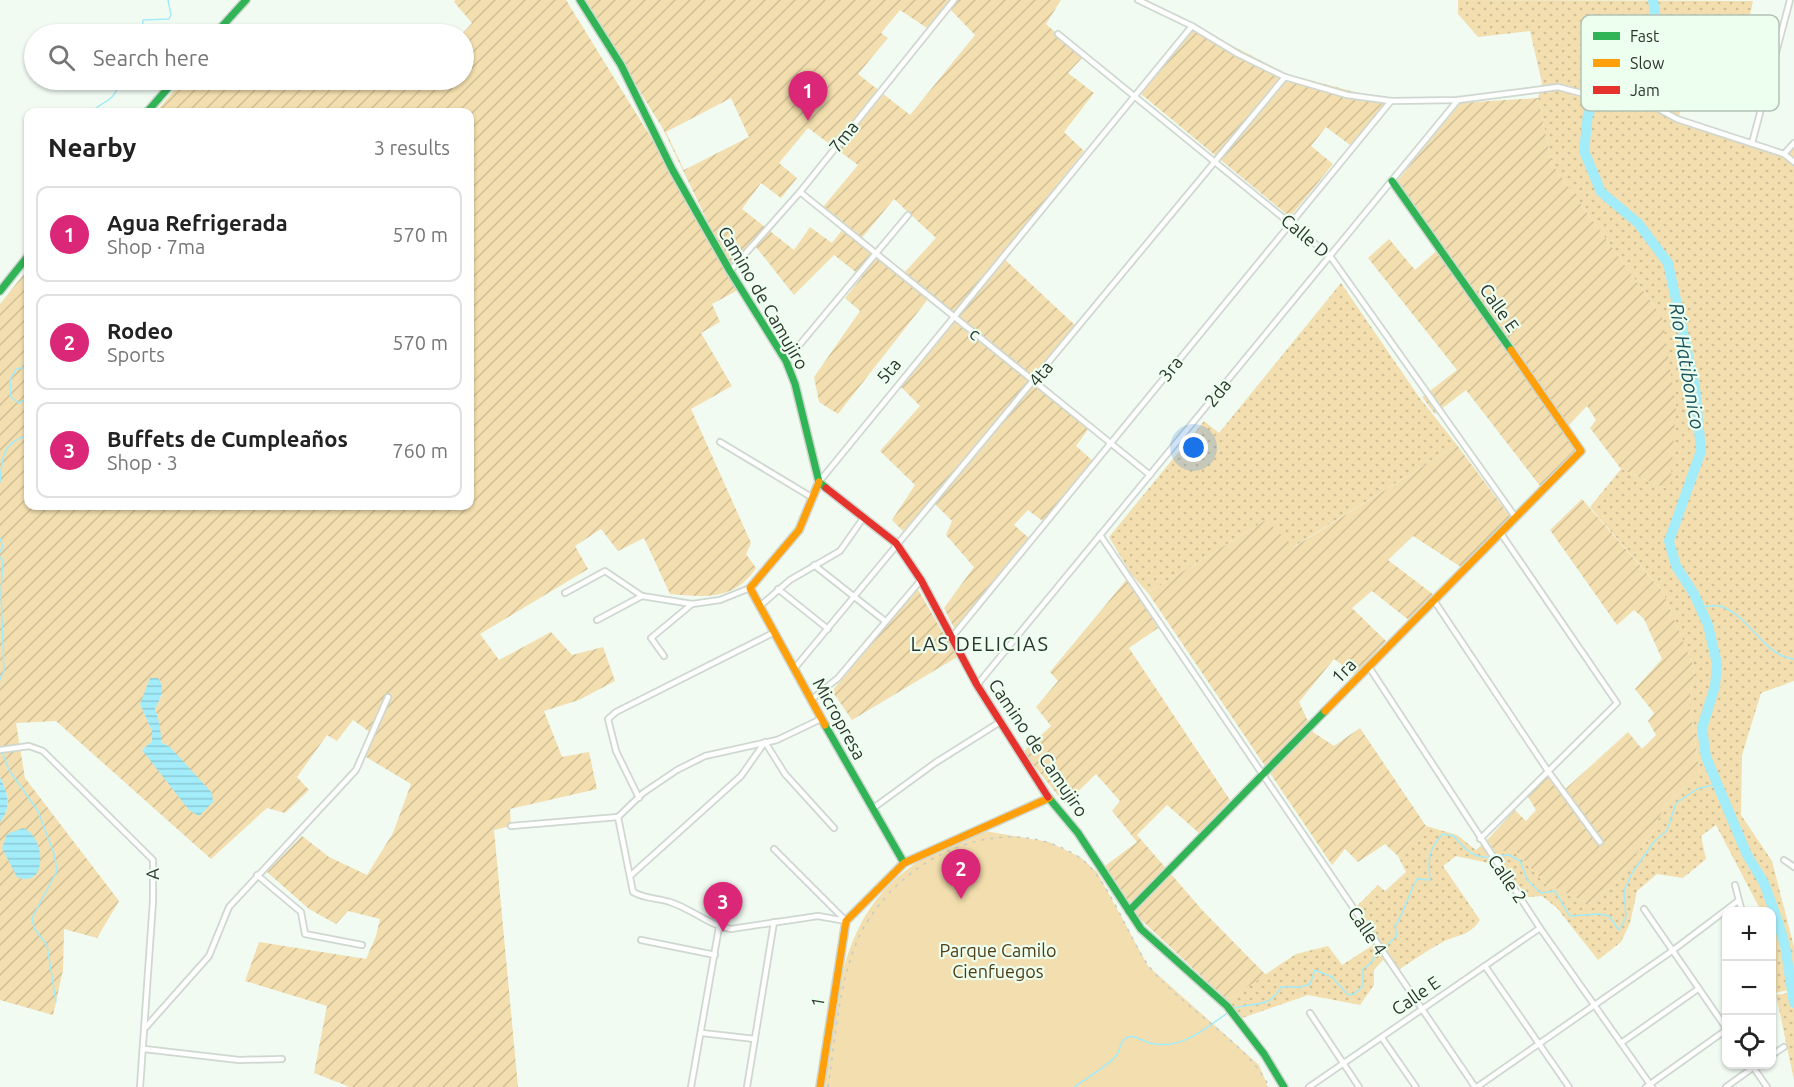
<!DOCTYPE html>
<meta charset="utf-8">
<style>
body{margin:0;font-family:Ubuntu,sans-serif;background:#f2f2f2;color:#222}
.controls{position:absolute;right:18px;bottom:18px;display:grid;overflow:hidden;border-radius:12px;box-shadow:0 2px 4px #0004}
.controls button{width:54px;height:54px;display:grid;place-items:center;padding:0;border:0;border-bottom:2px solid #e0e0e0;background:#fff;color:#222;font:30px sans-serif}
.you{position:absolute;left:1194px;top:448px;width:21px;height:21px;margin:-15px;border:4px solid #fff;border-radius:50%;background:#1a73e8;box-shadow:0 0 0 9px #1a73e833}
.badge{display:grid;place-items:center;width:39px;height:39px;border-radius:50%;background:#db2777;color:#fff;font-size:20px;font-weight:700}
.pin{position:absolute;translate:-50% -50px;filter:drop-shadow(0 2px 3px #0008)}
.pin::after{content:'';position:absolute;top:32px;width:21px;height:18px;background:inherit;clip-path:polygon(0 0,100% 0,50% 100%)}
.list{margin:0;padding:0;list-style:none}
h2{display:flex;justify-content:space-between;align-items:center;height:78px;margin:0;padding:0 24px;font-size:26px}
h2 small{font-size:20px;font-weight:400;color:#767676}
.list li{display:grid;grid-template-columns:39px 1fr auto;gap:18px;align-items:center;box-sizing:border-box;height:96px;margin:0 12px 12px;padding:0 12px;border:2px solid #e0e0e0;border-radius:12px}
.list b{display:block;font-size:22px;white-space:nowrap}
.list p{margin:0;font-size:20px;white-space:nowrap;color:#767676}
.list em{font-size:20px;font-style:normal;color:#767676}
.icon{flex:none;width:33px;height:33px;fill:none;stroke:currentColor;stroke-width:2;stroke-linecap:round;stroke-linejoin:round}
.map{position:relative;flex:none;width:1794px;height:1087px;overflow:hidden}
.search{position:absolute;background:#fff;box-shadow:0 2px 4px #0004;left:24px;top:24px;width:450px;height:66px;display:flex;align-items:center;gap:15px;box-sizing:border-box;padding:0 21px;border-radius:33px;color:#767676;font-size:22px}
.panel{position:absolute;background:#fff;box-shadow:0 2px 4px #0004;left:24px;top:108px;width:450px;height:402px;border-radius:12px}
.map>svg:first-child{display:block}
</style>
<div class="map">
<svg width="1794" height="1087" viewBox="0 0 1794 1087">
<defs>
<pattern id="grass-dots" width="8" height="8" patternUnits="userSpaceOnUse" patternTransform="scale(1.5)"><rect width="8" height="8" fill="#f2deae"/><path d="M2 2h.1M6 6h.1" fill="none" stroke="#d0bf96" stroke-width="1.8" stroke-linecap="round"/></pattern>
<pattern id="garden-furrows" width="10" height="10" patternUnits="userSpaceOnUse" patternTransform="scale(1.5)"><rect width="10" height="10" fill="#f2deae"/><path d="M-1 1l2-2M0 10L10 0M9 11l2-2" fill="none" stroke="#d0bf96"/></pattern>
<pattern id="water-rules" width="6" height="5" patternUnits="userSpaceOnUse" patternTransform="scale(1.5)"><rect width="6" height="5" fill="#a3ecfa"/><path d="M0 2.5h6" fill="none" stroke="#8ccbd7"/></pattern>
</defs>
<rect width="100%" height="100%" fill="#f1fbf2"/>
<!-- grass -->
<g fill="url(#grass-dots)">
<path d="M 1458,0 L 1753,1 L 1734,91 L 1688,87 L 1677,122 L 1787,155 L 1794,148 L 1794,681 L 1761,693 L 1742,755 L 1741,815 L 1772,861 L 1794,947 L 1794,989 L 1775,993 L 1772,912 L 1761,911 L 1716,825 L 1701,836 L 1706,859 L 1683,878 L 1657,874 L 1637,891 L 1630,923 L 1621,942 L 1598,960 L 1557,908 L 1542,896 L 1528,897 L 1503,866 L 1456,856 L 1443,866 L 1480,920 C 1469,936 1460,934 1445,941 C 1427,950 1411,962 1395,972 L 1383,960 L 1374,970 L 1374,985 L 1360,1005 L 1308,995 L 1242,1018 L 1227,1000 L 1296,954 L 1328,946 L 1342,965 L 1373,945 L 1353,910 L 1378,885 L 1385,891 L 1406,872 L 1398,856 L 1426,826 L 1457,835 L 1476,850 L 1487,840 L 1495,851 L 1515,851 L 1546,884 L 1590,904 L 1615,883 L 1653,831 L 1665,805 L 1700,774 L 1689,702 L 1695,670 L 1663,592 L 1590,507 L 1621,469 L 1670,490 L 1662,317 L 1552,164 L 1538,98 L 1542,83 L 1530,31 L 1478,37 L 1458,14 Z"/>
<path d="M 1341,283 L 1419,397 L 1457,445 L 1293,547 L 1266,520 L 1148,593 L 1131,574 L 1109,537 L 1204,421 L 1219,433 Z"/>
<path d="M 1794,992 L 1794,1080 L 1776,995 Z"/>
</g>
<!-- park -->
<path fill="#f2deae" d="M 985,831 L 1049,842 L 1080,857 L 1097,872 L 1148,966 L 1259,1065 L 1268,1087 L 824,1087 C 839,989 838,902 938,850 C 953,843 970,837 985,831 Z"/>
<!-- garden -->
<g fill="url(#garden-furrows)" fill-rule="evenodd">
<path d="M 455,0 L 566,0 L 650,136 L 738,290 L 712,304 L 720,322 L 701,333 L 732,386 L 691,409 L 751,543 L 746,554 L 756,568 C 734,601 705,597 670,594 L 644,538 L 618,551 L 601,529 L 575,546 L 588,569 L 480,634 L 499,660 L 551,632 L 572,655 L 603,647 L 615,681 L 579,700 L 544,711 L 562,757 L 589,752 L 597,789 L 510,809 L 511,826 L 494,830 L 518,1087 L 350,1087 L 314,1073 L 327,1006 L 245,981 L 259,942 L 366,959 L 376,936 L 380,919 L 348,911 L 336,924 L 309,909 L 267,872 L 302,836 L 329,857 L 367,875 L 393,833 L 411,784 L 366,757 L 371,733 L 353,720 L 337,741 L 327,735 L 297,777 L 309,790 L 285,813 L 267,808 L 211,859 L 56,721 L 16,723 L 25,778 L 119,901 L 97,938 L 64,929 L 63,970 L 53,1015 L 0,1000 L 0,822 C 13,806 7,793 0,777 L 0,304 L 28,269 L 28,506 L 470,506 L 470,112 L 156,112 L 183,80 L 413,80 L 419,85 L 424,80 L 464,80 L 462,34 L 472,23 L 454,2 ZM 162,694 L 155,709 C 159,721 158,730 161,742 L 170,747 L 142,750 L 152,741 L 152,731 L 140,704 Z"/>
<path d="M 584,0 L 1061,0 L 1046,24 L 1083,57 L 1068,73 L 1094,93 L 1064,132 L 1084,151 L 1001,256 L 1076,326 L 1031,381 L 1089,428 L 1076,446 L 1093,461 L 1044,522 L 1028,510 L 1014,525 L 1030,539 L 955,630 L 944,608 L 974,567 L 946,535 L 952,521 L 932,501 L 903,531 L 892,520 L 915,485 L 880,451 L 920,406 L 901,387 L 913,368 L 954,318 L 928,299 L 838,414 L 819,402 L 814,377 L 860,311 L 845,298 L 862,277 L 834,255 L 794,295 L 756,247 L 732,272 L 663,129 ZM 946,5 L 975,35 L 910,115 L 858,74 L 888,38 L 881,33 L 900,10 L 927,28 ZM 731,98 L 749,137 L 684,170 L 666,132 ZM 808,128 L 858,165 L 823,207 L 845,226 L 832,243 L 810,227 L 794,250 L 742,209 L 761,183 L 781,198 L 797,178 L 779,163 ZM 894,199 L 936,238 L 904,273 L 861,239 Z"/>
<path d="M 1196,27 L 1287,74 L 1389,101 L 1350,145 L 1326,127 L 1311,146 L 1333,164 L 1290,217 L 1141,94 Z"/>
<path d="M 1538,98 L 1552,164 L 1662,317 L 1676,407 L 1670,490 L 1621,469 L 1590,428 L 1596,420 L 1587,406 L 1564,430 L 1576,450 L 1540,486 L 1466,390 L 1435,414 L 1422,397 L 1457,370 L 1368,258 L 1389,239 L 1415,270 L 1441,247 L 1393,186 L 1460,103 Z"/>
<path d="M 1457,445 L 1512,519 L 1461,567 L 1413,536 L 1388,560 L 1434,595 L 1410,621 L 1372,591 L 1352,608 L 1386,641 L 1356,675 L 1334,659 L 1299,702 L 1313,732 L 1334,746 L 1360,728 L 1426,826 L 1398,856 L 1385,844 L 1358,862 L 1345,849 L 1332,865 L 1148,593 L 1266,520 L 1294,547 Z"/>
<path d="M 1582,499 L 1663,592 L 1695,670 L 1689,702 L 1700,774 L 1665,805 L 1653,831 L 1615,883 L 1590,904 L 1546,884 L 1515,851 L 1495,851 L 1487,840 L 1515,810 L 1526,821 L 1536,810 L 1528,797 L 1547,776 L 1561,793 L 1628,732 L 1642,749 L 1656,735 L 1648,721 L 1654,713 L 1635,689 L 1662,659 L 1644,619 L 1634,610 L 1617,625 L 1550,530 Z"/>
<path d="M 1127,579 L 1158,628 L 1129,648 L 1230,800 L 1199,833 L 1167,805 L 1137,835 L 1203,911 L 1266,975 L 1227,1000 L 1136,915 L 1105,866 L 1137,842 L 1112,811 L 1120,801 L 1096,774 L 1065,804 L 1023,752 L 1051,726 L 1036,707 L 1058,681 L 1050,672 Z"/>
<path d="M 917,588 L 957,657 L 852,720 L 832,691 Z"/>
</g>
<!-- water -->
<g fill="url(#water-rules)">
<path d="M 150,678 L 158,678 C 166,689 160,699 155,709 C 159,721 161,730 161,742 L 170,747 L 212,793 L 213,802 L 199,816 L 189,810 L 142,750 L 152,741 L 152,731 L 140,704 Z"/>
<path d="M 0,777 C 7,793 13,806 0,822 Z"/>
<path d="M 23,828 C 46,836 48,890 17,877 L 2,848 L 7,834 Z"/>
</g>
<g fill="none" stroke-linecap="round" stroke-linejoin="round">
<!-- stream -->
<g stroke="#a3ecfa" stroke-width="1.5">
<path d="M 142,34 L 143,20 L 169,19 L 171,15 L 168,0"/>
<path d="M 93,112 C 98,104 105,104 112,97 C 118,90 118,84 128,80"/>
<path d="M 28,367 L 16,369 L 10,380 L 11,397 L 19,403 L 28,398"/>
<path d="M 0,482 C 2,457 2,443 28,435"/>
<path d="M 0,538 L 3,547 L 0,552"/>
<path d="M 0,557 L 3,561 L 1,592 L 4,671 L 0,680"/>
<path d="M 1700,607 C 1706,607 1717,604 1723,607 C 1751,618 1764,656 1794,659"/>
<path d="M 2,752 L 9,770 L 38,811 L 54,854 L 57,871 L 32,918 L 34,928 L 47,945 L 56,1002"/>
<path d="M 1497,856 L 1509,855 L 1520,861 L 1528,881 L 1541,893 L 1554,891 C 1561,899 1564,908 1570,916 L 1599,914 L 1609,916 L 1619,930 L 1626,917 L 1624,891 L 1632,873 L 1653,843 L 1667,830 L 1676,803 L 1697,789 L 1717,784"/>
<path d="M 1383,948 L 1397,936 L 1395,926 C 1405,911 1408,895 1417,879 L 1430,880 C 1428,859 1428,849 1443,834 L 1454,836 C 1464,849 1474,859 1492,857"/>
<path d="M 1233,1009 C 1250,1001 1268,1011 1281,987 L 1301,987 L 1310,984 L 1315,970 L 1332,977 L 1348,995 L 1354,994 L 1363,986 L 1363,969 L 1370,964 L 1379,950"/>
<path d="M 1074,1087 C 1084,1080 1110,1064 1116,1056 C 1121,1050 1119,1041 1128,1037 C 1135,1034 1143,1042 1150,1043 C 1182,1051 1205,1028 1229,1012"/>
</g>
<!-- river -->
<path stroke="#a3ecfa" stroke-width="10" d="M 1653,0 L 1655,13 L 1646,32 L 1606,83 L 1588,114 L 1584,151 L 1601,192 L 1638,223 L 1668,263 L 1695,387 L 1701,451 L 1669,541 L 1676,566 L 1694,594 L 1708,625 L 1717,664 L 1715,686 L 1702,728 L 1706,757 L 1747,855 L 1764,883 L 1778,922 L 1785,946 L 1794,1003"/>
<!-- street casing -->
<g stroke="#cfd8d0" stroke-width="8">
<g id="street">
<path d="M 1138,0 L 1192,26 L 1238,54 L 1285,77 L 1347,95 L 1391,101 L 1458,100 L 1558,87 L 1623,104 L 1648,103 L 1677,119 L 1784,154 L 1794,162"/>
<path d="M 1058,34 L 1330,256 L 1516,518"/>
<path d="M 1752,143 L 1790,0"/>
<path d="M 1784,154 L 1794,143"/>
<path d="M 800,192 L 1150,475"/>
<path d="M 730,271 L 800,192 L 954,0"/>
<path d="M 786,361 L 908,215"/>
<path d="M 720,442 L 813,498"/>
<path d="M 819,482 L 1192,26"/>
<path d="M 1100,535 L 1475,1087"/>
<path d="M 814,565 L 885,621"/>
<path d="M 778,589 L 828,629"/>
<path d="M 565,593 L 605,571 L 642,596 L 692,604 L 720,600 L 750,588"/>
<path d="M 1435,602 L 1548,771 L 1600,842"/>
<path d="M 760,606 L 790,580 L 840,551 L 864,517"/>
<path d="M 597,620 L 642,596"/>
<path d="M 952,637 L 1391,101"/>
<path d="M 664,656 L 651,638 L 692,604"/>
<path d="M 1369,667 L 1540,928 L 1652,1087"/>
<path d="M 794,669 L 1285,77"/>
<path d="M 977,685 L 1458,100"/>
<path d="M 811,700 L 838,678 L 921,580"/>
<path d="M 0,750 L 29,746 L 43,751 L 153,860 L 153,901 L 140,1087"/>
<path d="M 639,798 L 616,751 L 608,719 L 616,712 L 775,632"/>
<path d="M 872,809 L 935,763 L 1000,722"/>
<path d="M 618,817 L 633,892 C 645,899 658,898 670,902 C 692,909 708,925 731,929 L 818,916 L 846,921"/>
<path d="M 511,826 L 618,817 L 643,793 L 677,770 L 705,756 L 777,740 L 821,719"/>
<path d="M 1480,839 L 1617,703 L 1502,535"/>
<path d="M 774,849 L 846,921"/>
<path d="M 1784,860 L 1794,867"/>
<path d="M 257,875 L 301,912 L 305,934 L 362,945"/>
<path d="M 630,876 L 741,776 L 765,742 L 785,774 L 834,828"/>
<path d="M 1735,885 L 1742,912"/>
<path d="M 1644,909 L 1726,1028"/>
<path d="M 641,940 L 715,955"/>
<path d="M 1485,966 L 1569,1087"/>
<path d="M 1772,993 L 1772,997"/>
<path d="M 1310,1013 L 1359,1087"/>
<path d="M 146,1027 L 209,956 L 229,907 L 356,770 L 388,697"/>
<path d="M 702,1033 L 755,1039"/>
<path d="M 1382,1038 L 1416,1087"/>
<path d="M 1621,1043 L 1698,989"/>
<path d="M 144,1049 L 239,1060 L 282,1059"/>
<path d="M 1772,1055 L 1784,1047"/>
<path d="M 1751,1064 L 1767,1087"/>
<path d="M 691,1087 L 719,927"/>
<path d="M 747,1087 L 774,922"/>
<path d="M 1309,1087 L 1540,928"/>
<path d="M 1477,1087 L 1672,951 L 1738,901"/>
<path d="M 1646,1087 L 1726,1030"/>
<path d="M 1726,1087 L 1758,1064"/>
</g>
</g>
<!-- fast casing -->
<g stroke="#cfd8d0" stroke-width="10">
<g id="fast">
<path d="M 580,0 L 621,65 L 672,169 L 730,271 L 786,361 L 795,384 L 819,482 L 826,488"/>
<path d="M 215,34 L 246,0"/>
<path d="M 147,112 L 175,80"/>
<path d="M 1392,181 L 1511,350"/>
<path d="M 0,291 L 28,256"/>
<path d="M 825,725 L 904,863"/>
<path d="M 1048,797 L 1078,833 L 1141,929 L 1227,1006 L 1264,1054 L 1284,1087"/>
<path d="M 1129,911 L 1325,711"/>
</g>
</g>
<!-- slow casing -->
<g stroke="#cfd8d0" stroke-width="10">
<g id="slow">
<path d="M 819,482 L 799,530 L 750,588 L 825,725"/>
<path d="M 1325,711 L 1581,451 L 1511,350"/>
<path d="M 820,1087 L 846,921 L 904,863 L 1049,798"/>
</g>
</g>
<!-- jam casing -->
<g stroke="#cfd8d0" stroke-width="10">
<path id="jam" d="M 826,488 L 896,543 L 921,580 L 977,685 L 1048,797"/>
</g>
<!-- street -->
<use href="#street" stroke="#fdfefd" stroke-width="4.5"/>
<!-- fast -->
<use href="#fast" stroke="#30b455" stroke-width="7"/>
<!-- slow -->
<use href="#slow" stroke="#ff9f0a" stroke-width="7"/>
<!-- jam -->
<use href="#jam" stroke="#e5322d" stroke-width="7"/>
<!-- rail -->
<path stroke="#c6cac8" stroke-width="1.5" stroke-dasharray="3 6" stroke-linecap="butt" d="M 828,1087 C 835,1042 838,992 854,949 C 885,864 999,803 1080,858 C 1108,877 1128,937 1148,965 C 1180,1007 1249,1043 1269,1087"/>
</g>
<g text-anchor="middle" stroke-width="4.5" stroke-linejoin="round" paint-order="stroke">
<!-- street labels -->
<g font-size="18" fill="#2c342d" stroke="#edffef">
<text transform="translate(844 137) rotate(-51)" y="6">7ma</text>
<text transform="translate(1305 236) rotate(40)" y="6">Calle D</text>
<text transform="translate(763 298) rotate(60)" y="6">Camino de Camujiro</text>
<text transform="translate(1499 308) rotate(55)" y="6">Calle E</text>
<text transform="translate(975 334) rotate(39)" y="6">c</text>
<text transform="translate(1171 369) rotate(-51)" y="6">3ra</text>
<text transform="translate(889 371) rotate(-51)" y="6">5ta</text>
<text transform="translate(1041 374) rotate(-51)" y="6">4ta</text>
<text transform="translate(1218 393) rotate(-51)" y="6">2da</text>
<text transform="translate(1344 671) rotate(-45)" y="6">1ra</text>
<text transform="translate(839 719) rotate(61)" y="6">Micropresa</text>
<text transform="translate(1038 748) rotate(56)" y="6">Camino de Camujiro</text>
<text transform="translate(153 874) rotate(-91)" y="6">A</text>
<text transform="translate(1507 879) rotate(56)" y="6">Calle 2</text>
<text transform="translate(1367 931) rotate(56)" y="6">Calle 4</text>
<text transform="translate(1416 996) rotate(-35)" y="6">Calle E</text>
<text transform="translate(818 1002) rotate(-81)" y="6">1</text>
</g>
<!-- park labels -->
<g font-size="18" fill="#4f3c15" stroke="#edffef">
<text x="998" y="957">Parque Camilo<tspan x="998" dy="21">Cienfuegos</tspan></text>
</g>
<!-- water labels -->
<g font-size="20" font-style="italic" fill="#19525f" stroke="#edffef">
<text transform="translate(1687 366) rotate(80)" y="7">Río Hatibonico</text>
</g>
<!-- neighbourhood labels -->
<g font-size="20" letter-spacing="1.5" fill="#2c342d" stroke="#edffef">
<text x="980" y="651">LAS DELICIAS</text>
</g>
</g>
<!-- legend -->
<rect x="1581" y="15" width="198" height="96" rx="9" fill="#edffef" stroke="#b3c2b5" stroke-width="1.5"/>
<rect x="1593" y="32" width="27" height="8" fill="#30b455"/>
<rect x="1593" y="59" width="27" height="8" fill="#ff9f0a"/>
<rect x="1593" y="86" width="27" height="8" fill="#e5322d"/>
<g font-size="16" fill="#2c342d">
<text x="1630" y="42">Fast</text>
<text x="1630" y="69">Slow</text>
<text x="1630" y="96">Jam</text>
</g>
</svg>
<div class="controls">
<button>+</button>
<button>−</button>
<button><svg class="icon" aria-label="locate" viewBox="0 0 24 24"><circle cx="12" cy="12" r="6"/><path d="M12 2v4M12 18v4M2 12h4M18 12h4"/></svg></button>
</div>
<div class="you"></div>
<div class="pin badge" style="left:808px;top:121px">1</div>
<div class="pin badge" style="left:961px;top:899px">2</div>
<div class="pin badge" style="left:723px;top:932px">3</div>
<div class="search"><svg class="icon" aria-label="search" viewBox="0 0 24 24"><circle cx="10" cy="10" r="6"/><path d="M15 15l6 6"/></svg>Search here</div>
<section class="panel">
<h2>Nearby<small>3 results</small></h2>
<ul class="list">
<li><span class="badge">1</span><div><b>Agua Refrigerada</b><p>Shop · 7ma</p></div><em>570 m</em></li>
<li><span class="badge">2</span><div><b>Rodeo</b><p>Sports</p></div><em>570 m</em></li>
<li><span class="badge">3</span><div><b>Buffets de Cumpleaños</b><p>Shop · 3</p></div><em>760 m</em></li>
</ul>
</section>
</div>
